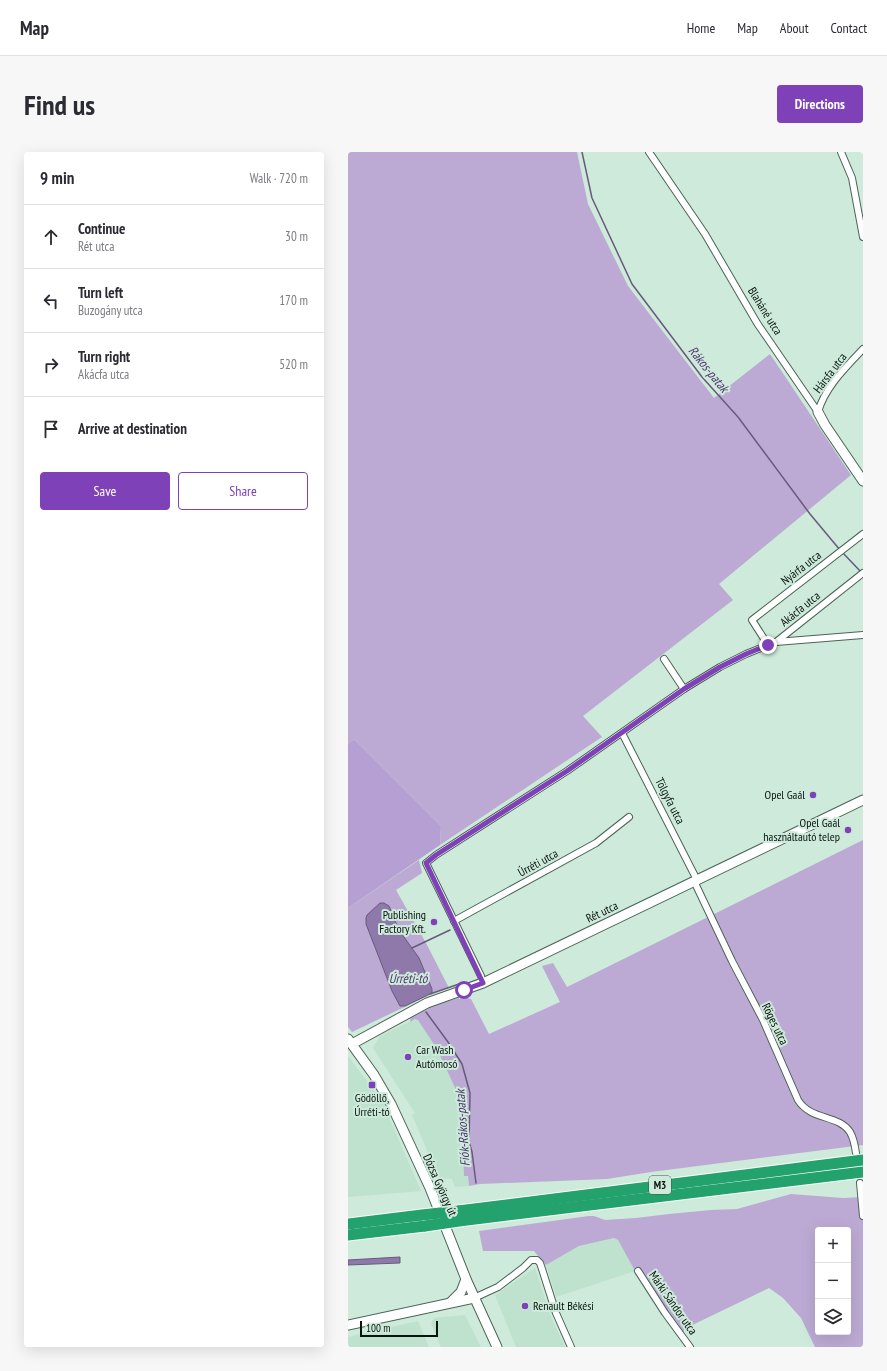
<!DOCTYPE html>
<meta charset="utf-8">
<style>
body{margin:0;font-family:"PT Sans Narrow",sans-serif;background:#f7f7f7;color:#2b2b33}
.controls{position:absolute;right:12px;bottom:12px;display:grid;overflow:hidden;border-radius:4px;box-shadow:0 4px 16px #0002}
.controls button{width:36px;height:36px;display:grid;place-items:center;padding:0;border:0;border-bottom:1px solid #e1e1e2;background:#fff;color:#2b2b33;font:20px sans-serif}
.scale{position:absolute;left:12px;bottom:10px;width:78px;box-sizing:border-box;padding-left:4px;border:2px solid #09130e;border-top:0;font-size:11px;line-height:14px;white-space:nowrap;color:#09130e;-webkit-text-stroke:3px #cdeada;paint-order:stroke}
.stop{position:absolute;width:12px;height:12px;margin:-9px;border:3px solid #7f41b7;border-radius:50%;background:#fff}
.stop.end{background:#7f41b7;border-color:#fff;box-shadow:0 1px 4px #0008}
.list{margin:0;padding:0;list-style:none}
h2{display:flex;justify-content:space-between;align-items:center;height:52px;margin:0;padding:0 16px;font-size:17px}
h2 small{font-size:13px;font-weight:400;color:#7c7c81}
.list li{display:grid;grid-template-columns:26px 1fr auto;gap:12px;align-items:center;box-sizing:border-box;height:64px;padding:0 16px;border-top:1px solid #e1e1e2}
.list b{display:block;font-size:15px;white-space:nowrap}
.list p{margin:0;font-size:13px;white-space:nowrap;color:#7c7c81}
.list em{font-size:13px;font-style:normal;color:#7c7c81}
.actions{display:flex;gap:8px;padding:12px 16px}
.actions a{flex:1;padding:9px 0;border:1px solid #7f41b7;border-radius:4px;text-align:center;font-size:14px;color:#7f41b7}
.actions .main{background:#7f41b7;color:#fff}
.icon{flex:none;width:22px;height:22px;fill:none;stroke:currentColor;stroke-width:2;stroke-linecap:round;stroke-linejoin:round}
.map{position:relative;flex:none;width:515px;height:1195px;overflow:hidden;border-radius:4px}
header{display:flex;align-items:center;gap:24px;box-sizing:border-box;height:56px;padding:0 20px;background:#fff;border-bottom:1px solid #e1e1e2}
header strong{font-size:19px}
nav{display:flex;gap:22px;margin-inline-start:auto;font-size:14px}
.intro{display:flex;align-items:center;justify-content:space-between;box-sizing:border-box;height:96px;padding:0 24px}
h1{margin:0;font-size:28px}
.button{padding:10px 18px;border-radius:4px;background:#7f41b7;color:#fff;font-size:14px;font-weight:700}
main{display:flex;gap:24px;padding:0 24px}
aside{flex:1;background:#fff;border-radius:4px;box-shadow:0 4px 16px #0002}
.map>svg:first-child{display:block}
</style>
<header>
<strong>Map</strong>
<nav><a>Home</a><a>Map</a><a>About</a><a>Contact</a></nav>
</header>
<div class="intro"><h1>Find us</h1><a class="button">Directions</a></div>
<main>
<aside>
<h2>9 min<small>Walk · 720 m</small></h2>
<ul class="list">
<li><svg class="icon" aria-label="ahead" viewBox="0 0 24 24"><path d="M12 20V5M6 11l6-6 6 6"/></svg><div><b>Continue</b><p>Rét utca</p></div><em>30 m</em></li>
<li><svg class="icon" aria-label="left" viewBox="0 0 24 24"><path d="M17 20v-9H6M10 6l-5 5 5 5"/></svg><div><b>Turn left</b><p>Buzogány utca</p></div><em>170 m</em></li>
<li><svg class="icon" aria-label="right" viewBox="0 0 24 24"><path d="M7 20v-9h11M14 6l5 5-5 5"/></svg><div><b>Turn right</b><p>Akácfa utca</p></div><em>520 m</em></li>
<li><svg class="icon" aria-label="arrive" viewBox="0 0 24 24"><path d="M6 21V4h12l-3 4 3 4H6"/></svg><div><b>Arrive at destination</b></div></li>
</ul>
<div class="actions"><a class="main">Save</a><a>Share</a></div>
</aside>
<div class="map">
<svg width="515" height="1195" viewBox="0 0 515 1195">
<rect width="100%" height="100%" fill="#cdeada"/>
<!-- built -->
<g fill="#bee2cd">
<path d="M 67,867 L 70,867 L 89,897 L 108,938 L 115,937 L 114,976 L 116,1024 L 120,1024 L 121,1034 L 107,1035 L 104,1027 L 91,1026 L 64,963 L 67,961 L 25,896 L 32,884 Z"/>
<path d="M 0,904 L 34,949 L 73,1039 L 0,1045 Z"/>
<path d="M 266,1086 L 270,1088 L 287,1119 L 208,1145 L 198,1113 L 231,1094 Z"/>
<path d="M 187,1116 L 203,1165 L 217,1195 L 168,1195 L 147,1143 Z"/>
<path d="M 117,1163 L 133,1195 L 93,1195 L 83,1171 L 86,1166 Z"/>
<path d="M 70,1169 L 81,1195 L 0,1195 L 0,1185 Z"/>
</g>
<!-- green -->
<g fill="#bcaad4" fill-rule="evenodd">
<path d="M 0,0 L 229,0 L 240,52 L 280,134 L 366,246 L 422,202 L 503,323 L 371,432 L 385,448 L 235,564 L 254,585 L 92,693 L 93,674 L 6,587 L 0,592 Z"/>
<path d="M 515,688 L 515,993 L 303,1020 L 259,1027 L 132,1032 L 121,1034 L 120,1024 L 116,1024 L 114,976 L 115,937 L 108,938 L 89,897 L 70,868 L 67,867 L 62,870 L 63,863 L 78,855 L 111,846 L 111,847 L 117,845 L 123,847 L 141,882 L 212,850 L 194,814 L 205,811 L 219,835 Z"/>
<path d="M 71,708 L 74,721 L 48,738 L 78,791 L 101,836 L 92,838 L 4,880 L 0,875 L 0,756 Z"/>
<path d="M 443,1042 L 495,1046 L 515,1045 L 515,1195 L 467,1195 L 453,1166 L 435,1146 L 421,1136 L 336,1177 L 336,1181 L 326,1172 L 291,1117 L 287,1119 L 270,1088 L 266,1086 L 231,1094 L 198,1113 L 186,1099 L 135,1099 L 131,1079 L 241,1064 L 246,1064 L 257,1068 L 288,1066 L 321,1062 L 363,1058 L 389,1057 ZM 470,1078 L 500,1078 L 500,1180 L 470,1180 Z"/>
</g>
<!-- forest -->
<path fill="#b6a0d3" d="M 6,587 L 93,674 L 92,693 L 0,756 L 0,592 Z"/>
<!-- water -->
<g fill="#8f79aa" stroke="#675a7b">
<path d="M 32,751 L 36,751 L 41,754 L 51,778 L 71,806 L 84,837 L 84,841 L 82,842 L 57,854 L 52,854 L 44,839 L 18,772 L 18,766 L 19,763 Z"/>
<path d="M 52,1105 L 52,1111 L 0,1113 L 0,1108 Z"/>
</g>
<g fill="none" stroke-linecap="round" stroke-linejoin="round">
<!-- stream -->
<g stroke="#675a7b" stroke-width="1.5">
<path d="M 234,0 L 244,46 L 284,132 L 354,225 L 390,265 L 462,362 L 492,398"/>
<path d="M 495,401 L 513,420"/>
<path d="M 64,796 L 102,778"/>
<path d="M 118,832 L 129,828"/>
<path d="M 82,842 L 111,832"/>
<path d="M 78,860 L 100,890 L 114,912 L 122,941 L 121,990 L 124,1000 L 128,1031"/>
</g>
<!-- street casing -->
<g stroke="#4b6456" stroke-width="8">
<g id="street">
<path d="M 301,0 L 357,82 L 409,171 L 470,260"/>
<path d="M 493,0 L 504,26 L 515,85"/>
<path d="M 470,260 C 477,235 498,215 515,197"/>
<path d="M 428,490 L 515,483"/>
<path d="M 420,493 L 404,468 L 515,382"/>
<path d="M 316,507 L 336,537"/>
<path d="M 274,581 L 349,728"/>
<path d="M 346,729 L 384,809 L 415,868 L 450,948 C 463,969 490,962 502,980 C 506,987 507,994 508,1001"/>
<path d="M 106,769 L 248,691 L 281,665"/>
<path d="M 135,831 L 133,824 L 78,711 L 88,703 L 219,619 L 336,537 L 372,515 L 398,502 L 428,490 L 515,421"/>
<path d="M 512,1031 L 515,1064"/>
<path d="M 290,1119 L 317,1161 L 342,1195"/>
<path d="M 126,1146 L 150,1135 L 175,1116 L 183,1108 L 189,1108 L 192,1111 L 194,1117 L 208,1161 L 223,1195"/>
</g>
</g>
<!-- secondary casing -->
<g stroke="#4b6456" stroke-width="11">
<g id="secondary">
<path d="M 470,260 L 477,273 L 515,329"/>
<path d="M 0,887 L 26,923 L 43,952 L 82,1036 L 118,1127 L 149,1195"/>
<path d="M 4,892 L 79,851 L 135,831 L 515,648"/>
<path d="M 103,1150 L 113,1140 L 118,1127"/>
<path d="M 0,1173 L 126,1146"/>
</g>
</g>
<!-- highway casing -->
<g stroke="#fff" stroke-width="13">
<g id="highway">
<path d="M 110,1059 L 515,1008"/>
<path d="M 111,1069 L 515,1020"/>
<path d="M 0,1072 L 74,1063"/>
<path d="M 0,1083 L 77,1074"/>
</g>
</g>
<!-- street -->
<use href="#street" stroke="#fff" stroke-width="6"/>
<!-- secondary -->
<use href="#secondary" stroke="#fff" stroke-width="9"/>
<!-- highway -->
<use href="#highway" stroke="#23a26e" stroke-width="11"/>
<!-- highway-bridge casing -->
<g stroke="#fff" stroke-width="13" stroke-linecap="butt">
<g id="highway-bridge">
<path d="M 74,1063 L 110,1059"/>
<path d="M 77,1074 L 111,1069"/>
</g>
</g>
<!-- highway-bridge -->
<use href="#highway-bridge" stroke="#23a26e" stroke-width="11"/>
</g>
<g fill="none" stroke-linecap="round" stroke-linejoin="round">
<!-- route -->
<path stroke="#7f41b7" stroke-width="5" d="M 116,838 L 135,831 L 78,711 L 88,703 L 219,619 L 336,537 L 372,515 L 398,502 L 420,493"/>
</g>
<!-- markers -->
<g fill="#7f41b7" stroke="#cdeada" stroke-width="1.5">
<circle cx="465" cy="643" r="4"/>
<circle cx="500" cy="678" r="4"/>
<circle cx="86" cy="770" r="4"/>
<circle cx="60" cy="905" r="4"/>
<rect x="20" y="929" width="8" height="8" rx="2"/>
<circle cx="177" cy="1154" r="4"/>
</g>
<g text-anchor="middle" stroke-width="4" stroke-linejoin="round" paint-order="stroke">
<!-- shield labels -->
<rect fill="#cdeada" stroke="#44544b" stroke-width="1" x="301" y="1024" width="22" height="18" rx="3"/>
<g font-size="11" font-weight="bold" fill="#09130e">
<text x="312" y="1037">M3</text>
</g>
<!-- street labels -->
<g font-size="12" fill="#09130e" stroke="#cdeada">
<text transform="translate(417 159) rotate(58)" y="4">Blaháné utca</text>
<text transform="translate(482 221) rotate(-53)" y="4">Hársfa utca</text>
<text transform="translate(453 416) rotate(-38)" y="4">Nyárfa utca</text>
<text transform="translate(452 457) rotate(-39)" y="4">Akácfa utca</text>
<text transform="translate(322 649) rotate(63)" y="4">Tölgyfa utca</text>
<text transform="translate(190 711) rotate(-29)" y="4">Úrréti utca</text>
<text transform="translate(254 760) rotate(-25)" y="4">Rét utca</text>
<text transform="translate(427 872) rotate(64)" y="4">Röges utca</text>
<text transform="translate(92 1033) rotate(66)" y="4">Dózsa György út</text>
<text transform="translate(325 1151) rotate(55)" y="4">Márki Sándor utca</text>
</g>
<!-- poi labels -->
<g font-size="12" fill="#09130e" stroke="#cdeada" text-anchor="end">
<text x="457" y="647">Opel Gaál</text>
<text x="492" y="675">Opel Gaál<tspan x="492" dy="14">használtautó telep</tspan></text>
<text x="78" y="767">Publishing<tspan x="78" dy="14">Factory Kft.</tspan></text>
<text x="68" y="902" text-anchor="start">Car Wash<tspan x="68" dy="14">Autómosó</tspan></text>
<text x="24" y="950" text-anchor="middle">Gödöllő,<tspan x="24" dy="14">Úrréti-tó</tspan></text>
<text x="185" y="1158" text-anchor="start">Renault Békési</text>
</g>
<!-- water labels -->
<g font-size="13" font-style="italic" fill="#4f306e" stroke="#cdeada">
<text transform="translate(361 217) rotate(51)" y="5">Rákos-patak</text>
<text x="60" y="831">Úrréti-tó</text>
<text transform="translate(114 976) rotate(-94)" y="5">Fiók-Rákos-patak</text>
</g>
</g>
</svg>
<div class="controls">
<button>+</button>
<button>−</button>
<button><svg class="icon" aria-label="layers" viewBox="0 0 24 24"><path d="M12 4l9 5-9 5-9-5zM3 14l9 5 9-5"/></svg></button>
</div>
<div class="scale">100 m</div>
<div class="stop" style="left:116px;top:838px"></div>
<div class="stop end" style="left:420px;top:493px"></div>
</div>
</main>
